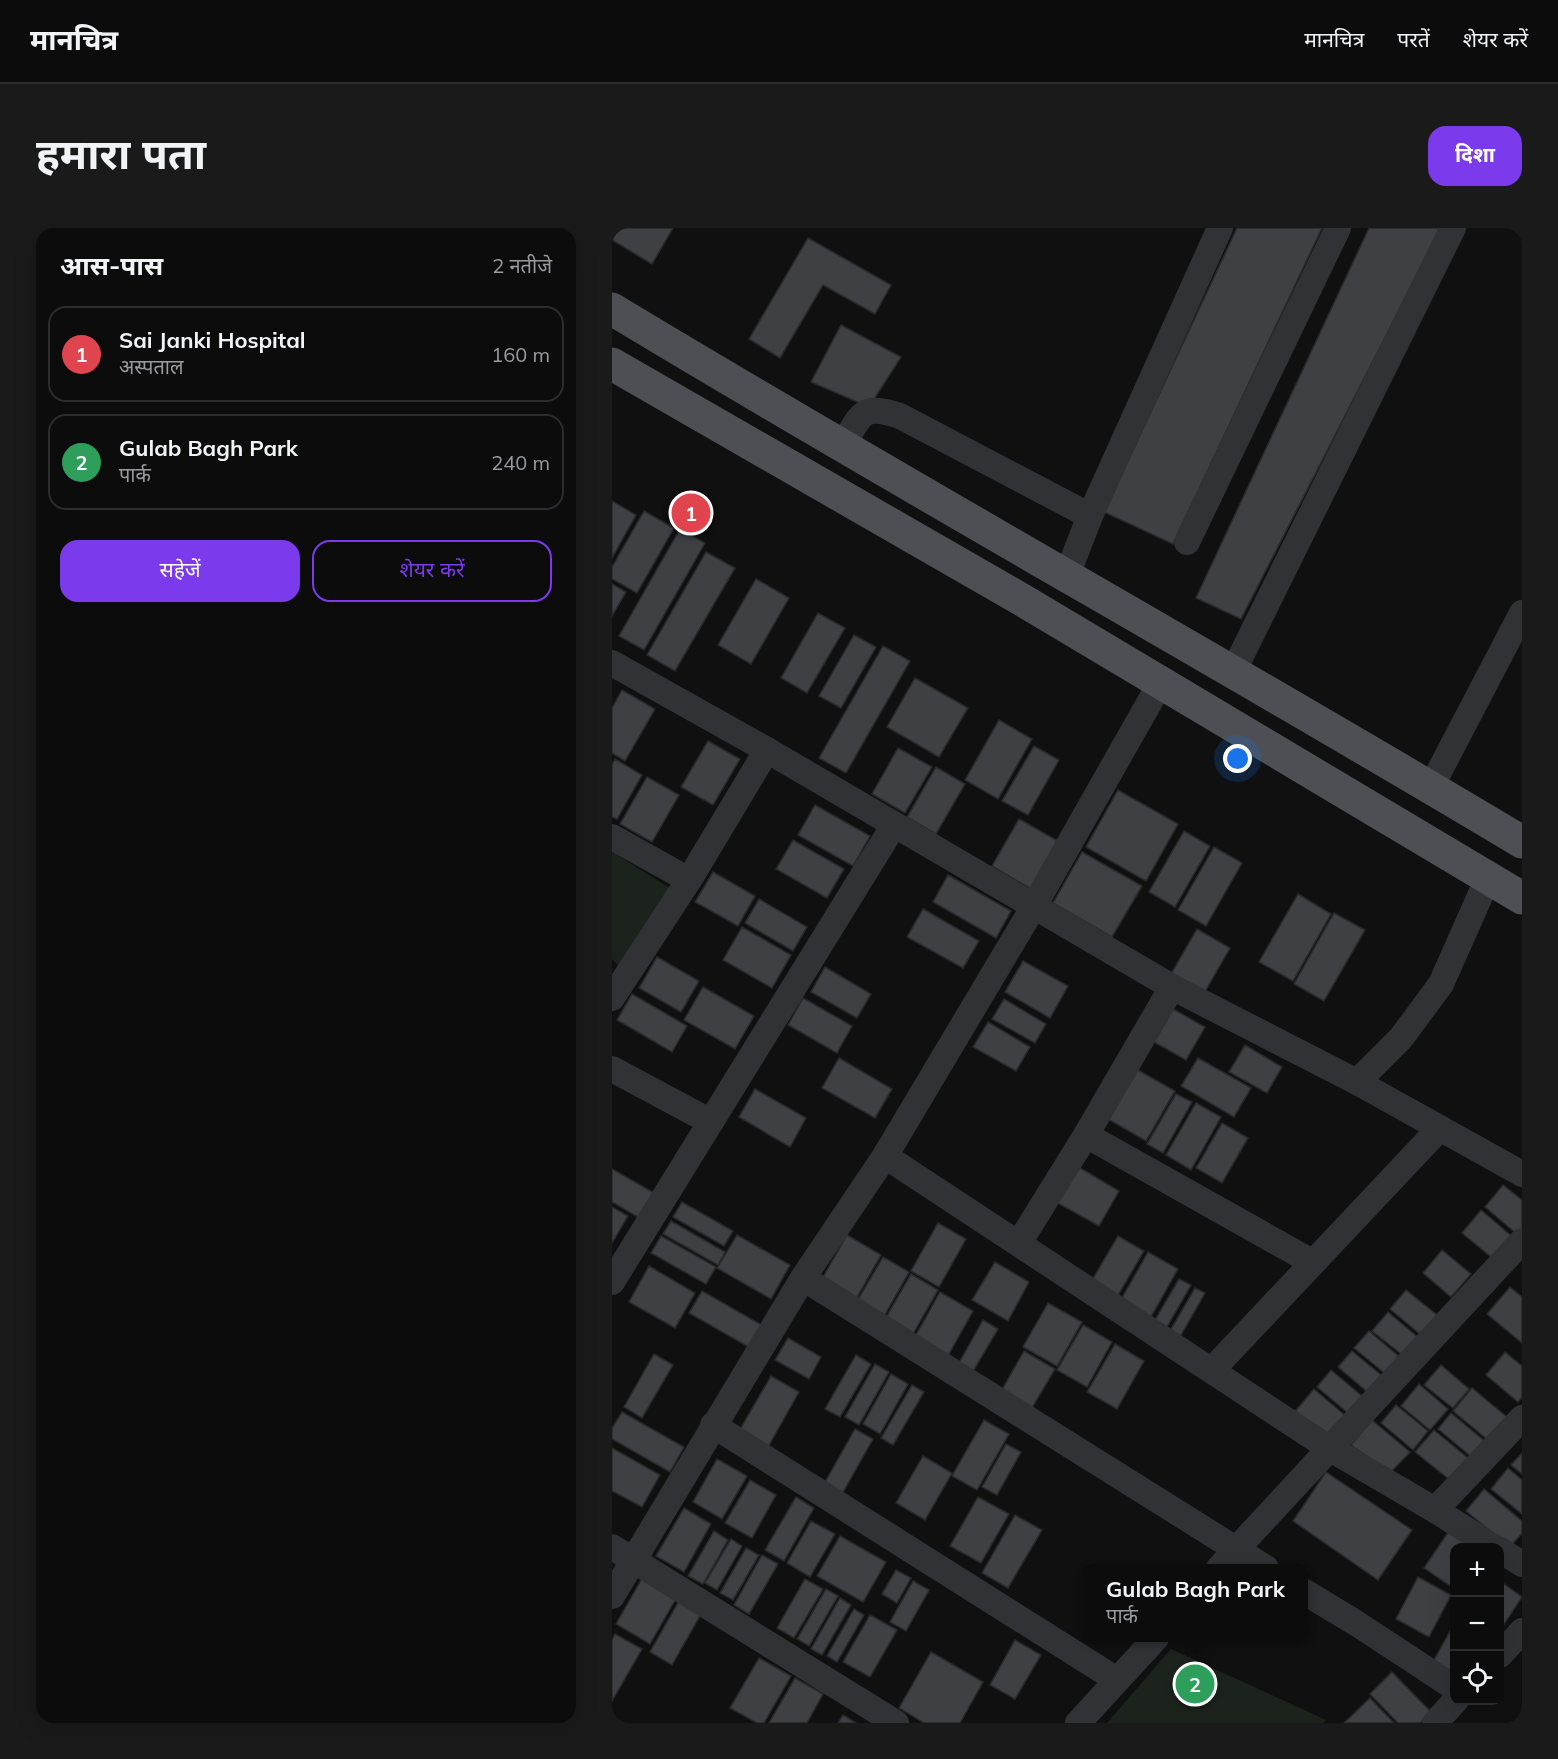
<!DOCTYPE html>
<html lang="hi">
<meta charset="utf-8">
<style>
body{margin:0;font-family:Mulish,"Noto Sans Devanagari",sans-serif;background:#1a1a1b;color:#f1f3f6}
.controls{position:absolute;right:18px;bottom:18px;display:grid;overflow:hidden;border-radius:12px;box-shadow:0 6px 24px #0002}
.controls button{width:54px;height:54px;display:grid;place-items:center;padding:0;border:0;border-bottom:2px solid #2c2c2e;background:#0c0c0d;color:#f1f3f6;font:30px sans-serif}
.you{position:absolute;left:626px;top:531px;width:21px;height:21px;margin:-15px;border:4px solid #fff;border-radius:50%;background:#1a73e8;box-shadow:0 0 0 9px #1a73e833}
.badge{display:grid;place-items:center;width:39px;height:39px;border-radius:50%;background:#7c3aed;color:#fff;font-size:20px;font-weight:700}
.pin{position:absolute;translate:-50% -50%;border:3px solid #fff;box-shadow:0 2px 6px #0006}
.popup{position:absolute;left:471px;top:1336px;width:225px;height:78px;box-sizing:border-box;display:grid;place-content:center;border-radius:12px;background:#0c0c0d;filter:drop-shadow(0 2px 4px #0005);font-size:20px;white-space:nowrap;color:#9a9b9d}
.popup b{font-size:22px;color:#f1f3f6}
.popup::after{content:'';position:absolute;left:50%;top:100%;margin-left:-12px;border:12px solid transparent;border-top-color:#0c0c0d}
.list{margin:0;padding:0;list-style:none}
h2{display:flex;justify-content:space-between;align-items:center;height:78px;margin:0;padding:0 24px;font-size:26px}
h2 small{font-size:20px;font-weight:400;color:#9a9b9d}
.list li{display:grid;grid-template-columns:39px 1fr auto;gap:18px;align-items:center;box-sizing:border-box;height:96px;margin:0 12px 12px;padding:0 12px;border:2px solid #2c2c2e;border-radius:18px}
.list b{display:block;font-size:22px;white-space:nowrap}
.list p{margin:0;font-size:20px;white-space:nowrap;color:#9a9b9d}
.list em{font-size:20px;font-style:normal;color:#9a9b9d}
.actions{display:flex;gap:12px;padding:18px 24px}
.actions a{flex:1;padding:14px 0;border:2px solid #7c3aed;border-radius:18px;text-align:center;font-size:21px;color:#7c3aed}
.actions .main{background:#7c3aed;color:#fff}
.icon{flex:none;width:33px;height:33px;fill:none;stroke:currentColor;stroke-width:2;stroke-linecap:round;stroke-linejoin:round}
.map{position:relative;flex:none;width:910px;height:1495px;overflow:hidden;border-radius:18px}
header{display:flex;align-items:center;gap:36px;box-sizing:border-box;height:84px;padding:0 30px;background:#0c0c0d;border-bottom:2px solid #2c2c2e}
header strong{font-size:28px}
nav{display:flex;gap:33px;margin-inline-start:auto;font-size:21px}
.intro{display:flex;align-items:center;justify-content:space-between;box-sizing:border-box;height:144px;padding:0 36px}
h1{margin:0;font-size:42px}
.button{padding:15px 27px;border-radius:18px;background:#7c3aed;color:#fff;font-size:21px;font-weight:700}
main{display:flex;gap:36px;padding:0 36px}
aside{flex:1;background:#0c0c0d;border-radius:18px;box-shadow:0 6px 24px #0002}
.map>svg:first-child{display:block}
</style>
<header>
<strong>मानचित्र</strong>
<nav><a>मानचित्र</a><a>परतें</a><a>शेयर करें</a></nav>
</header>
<div class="intro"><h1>हमारा पता</h1><a class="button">दिशा</a></div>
<main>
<aside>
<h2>आस-पास<small>2 नतीजे</small></h2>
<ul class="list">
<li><span class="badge" style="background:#e0444e">1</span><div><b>Sai Janki Hospital</b><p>अस्पताल</p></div><em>160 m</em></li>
<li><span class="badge" style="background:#2e9e5b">2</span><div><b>Gulab Bagh Park</b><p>पार्क</p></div><em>240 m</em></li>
</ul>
<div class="actions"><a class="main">सहेजें</a><a>शेयर करें</a></div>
</aside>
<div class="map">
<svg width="910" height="1495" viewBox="0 0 910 1495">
<rect width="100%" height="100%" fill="#101011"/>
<!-- green -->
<g fill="#1c231d">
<path d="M 0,624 L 64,664 L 9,740 L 0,731 Z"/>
<path d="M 559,1421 L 714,1492 L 711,1495 L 495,1495 Z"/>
</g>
<!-- building -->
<g fill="#3f4044" stroke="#2a2a2d" stroke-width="1.5">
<path d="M 0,0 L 61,0 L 40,36 L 0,12 Z"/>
<path d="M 625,0 L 710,0 L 561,316 L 492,284 Z"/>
<path d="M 757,0 L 829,0 L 629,391 L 584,370 Z"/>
<path d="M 196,10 L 279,57 L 263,86 L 211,57 L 168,130 L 137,111 Z"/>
<path d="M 229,97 L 289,129 L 257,179 L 199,154 Z"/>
<path d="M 0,273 L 24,287 L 0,330 Z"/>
<path d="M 32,283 L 62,300 L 25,365 L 0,351 L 0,339 Z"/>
<path d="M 68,301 L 93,315 L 32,422 L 7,408 Z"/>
<path d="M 94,324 L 123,340 L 63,443 L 35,427 Z"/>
<path d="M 144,351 L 177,370 L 139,436 L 106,417 Z"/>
<path d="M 0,356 L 14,364 L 0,388 Z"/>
<path d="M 206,385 L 233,400 L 195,465 L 169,450 Z"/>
<path d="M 242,407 L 264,419 L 229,480 L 207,468 Z"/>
<path d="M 271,418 L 298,433 L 234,545 L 207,530 Z"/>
<path d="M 303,450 L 356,480 L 327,529 L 275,499 Z"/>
<path d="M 10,462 L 43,481 L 13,533 L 0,525 L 0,480 Z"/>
<path d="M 387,492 L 420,511 L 386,571 L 353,552 Z"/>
<path d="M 96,513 L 128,531 L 101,577 L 69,559 Z"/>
<path d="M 422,518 L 447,532 L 416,587 L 390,573 Z"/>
<path d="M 286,520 L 320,539 L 293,585 L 260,566 Z"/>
<path d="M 3,531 L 30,547 L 5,591 L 0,589 L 0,537 Z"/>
<path d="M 324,539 L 353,556 L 324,606 L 295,589 Z"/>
<path d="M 35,549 L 67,567 L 40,614 L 8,596 Z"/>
<path d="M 506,562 L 566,596 L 534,653 L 474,619 Z"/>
<path d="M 203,577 L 258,608 L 241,638 L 186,607 Z"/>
<path d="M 407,591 L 446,613 L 419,661 L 380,638 Z"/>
<path d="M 572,603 L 598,618 L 563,679 L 537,664 Z"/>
<path d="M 181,612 L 232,641 L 215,670 L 164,641 Z"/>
<path d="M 602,619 L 630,635 L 594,698 L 566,682 Z"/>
<path d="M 470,624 L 530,658 L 500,709 L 441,675 Z"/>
<path d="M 101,644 L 143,668 L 126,698 L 83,674 Z"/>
<path d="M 336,647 L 399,683 L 384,710 L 321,674 Z"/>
<path d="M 686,666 L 719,686 L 681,753 L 647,734 Z"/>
<path d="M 147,671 L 195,699 L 181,723 L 133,695 Z"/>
<path d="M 311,681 L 367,713 L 351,740 L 295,709 Z"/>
<path d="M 722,685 L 753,702 L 712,773 L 682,756 Z"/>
<path d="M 130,699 L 179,727 L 160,760 L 111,732 Z"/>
<path d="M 585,701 L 618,720 L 591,767 L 558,748 Z"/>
<path d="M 45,729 L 87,753 L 69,784 L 27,760 Z"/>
<path d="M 411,733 L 456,758 L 438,790 L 393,764 Z"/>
<path d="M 213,739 L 259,766 L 245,790 L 199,764 Z"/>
<path d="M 91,759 L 142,788 L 123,821 L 72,792 Z"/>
<path d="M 20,766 L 75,798 L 60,824 L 5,792 Z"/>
<path d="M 191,770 L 240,798 L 225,825 L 176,797 Z"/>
<path d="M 392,771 L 434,796 L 423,815 L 380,791 Z"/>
<path d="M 561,781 L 593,799 L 574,832 L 542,814 Z"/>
<path d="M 376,794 L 418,819 L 404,843 L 361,819 Z"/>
<path d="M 633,817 L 670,839 L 655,865 L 617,844 Z"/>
<path d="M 227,830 L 280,861 L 263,890 L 210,860 Z"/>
<path d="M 586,830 L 639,860 L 622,889 L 569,858 Z"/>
<path d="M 524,841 L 563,863 L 534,913 L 496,891 Z"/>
<path d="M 143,861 L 194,890 L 178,919 L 127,889 Z"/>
<path d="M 564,866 L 580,874 L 551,925 L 535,916 Z"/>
<path d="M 584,875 L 609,889 L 579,942 L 554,927 Z"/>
<path d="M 610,895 L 636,910 L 610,955 L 584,940 Z"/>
<path d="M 463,937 L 507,963 L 487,998 L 442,973 Z"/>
<path d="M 0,941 L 44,966 L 29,991 L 0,974 Z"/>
<path d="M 891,957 L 910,972 L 910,1002 L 906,1007 L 873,979 Z"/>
<path d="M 70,974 L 121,1003 L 112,1018 L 61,989 Z"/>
<path d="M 0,979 L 16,988 L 0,1015 Z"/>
<path d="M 869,982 L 903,1011 L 884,1033 L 850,1005 Z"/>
<path d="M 59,993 L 113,1024 L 106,1037 L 51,1006 Z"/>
<path d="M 326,995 L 354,1011 L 327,1059 L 299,1043 Z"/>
<path d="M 125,1007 L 178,1037 L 159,1071 L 105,1040 Z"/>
<path d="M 235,1007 L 269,1027 L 240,1078 L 206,1058 Z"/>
<path d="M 49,1008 L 104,1039 L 94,1056 L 39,1025 Z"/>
<path d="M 506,1008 L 532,1023 L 502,1074 L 476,1059 Z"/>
<path d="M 830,1022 L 859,1046 L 839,1069 L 811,1045 Z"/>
<path d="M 536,1024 L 566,1041 L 536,1094 L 506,1077 Z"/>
<path d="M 271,1029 L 297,1044 L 271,1090 L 244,1075 Z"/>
<path d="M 383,1034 L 417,1054 L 396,1093 L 360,1072 Z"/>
<path d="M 37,1038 L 83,1065 L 63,1100 L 17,1074 Z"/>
<path d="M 299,1046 L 326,1062 L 298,1111 L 271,1095 Z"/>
<path d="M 567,1051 L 579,1057 L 552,1104 L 540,1097 Z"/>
<path d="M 898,1059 L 910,1069 L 910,1115 L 875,1086 Z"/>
<path d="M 583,1060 L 593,1065 L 565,1114 L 555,1108 Z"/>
<path d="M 794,1062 L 825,1087 L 809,1107 L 778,1081 Z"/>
<path d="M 90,1063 L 153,1099 L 140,1121 L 77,1085 Z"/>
<path d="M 328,1064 L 361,1083 L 333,1133 L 300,1114 Z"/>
<path d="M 436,1075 L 470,1094 L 445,1138 L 411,1119 Z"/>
<path d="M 776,1084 L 808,1111 L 793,1129 L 760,1103 Z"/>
<path d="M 371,1092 L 386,1101 L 356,1152 L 342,1144 Z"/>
<path d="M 471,1097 L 500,1114 L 475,1159 L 445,1142 Z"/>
<path d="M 757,1103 L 790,1131 L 776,1148 L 742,1120 Z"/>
<path d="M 176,1110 L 209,1129 L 197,1151 L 163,1132 Z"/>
<path d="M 503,1116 L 532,1133 L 505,1181 L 475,1164 Z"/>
<path d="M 412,1123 L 443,1141 L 417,1185 L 387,1167 Z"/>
<path d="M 740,1123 L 774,1151 L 760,1168 L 726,1139 Z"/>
<path d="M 893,1124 L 910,1138 L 910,1169 L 906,1174 L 874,1147 Z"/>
<path d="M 42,1126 L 61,1137 L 30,1190 L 12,1179 Z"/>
<path d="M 244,1127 L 259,1136 L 228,1189 L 213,1181 Z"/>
<path d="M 263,1136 L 277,1144 L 247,1197 L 233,1189 Z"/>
<path d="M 829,1137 L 857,1161 L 841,1180 L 812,1157 Z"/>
<path d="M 719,1142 L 750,1168 L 736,1185 L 705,1159 Z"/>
<path d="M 279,1146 L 296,1156 L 268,1206 L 251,1196 Z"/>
<path d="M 159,1148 L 187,1164 L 156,1219 L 127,1203 Z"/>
<path d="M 807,1156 L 836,1181 L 818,1202 L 789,1178 Z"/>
<path d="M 300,1157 L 312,1164 L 281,1217 L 269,1210 Z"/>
<path d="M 860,1160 L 895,1189 L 876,1212 L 841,1183 Z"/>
<path d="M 702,1161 L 736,1190 L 715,1216 L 680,1187 Z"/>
<path d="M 784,1177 L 816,1203 L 801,1222 L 769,1195 Z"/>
<path d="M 10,1184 L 72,1219 L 58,1244 L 0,1211 L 0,1200 Z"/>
<path d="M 839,1185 L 875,1215 L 862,1231 L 826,1201 Z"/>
<path d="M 372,1192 L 397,1206 L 365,1262 L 340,1248 Z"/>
<path d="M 760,1192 L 798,1224 L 778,1245 L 739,1217 Z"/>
<path d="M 243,1201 L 261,1211 L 230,1266 L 212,1256 Z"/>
<path d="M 822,1202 L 856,1230 L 838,1252 L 803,1224 Z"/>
<path d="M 394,1216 L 409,1224 L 385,1267 L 370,1259 Z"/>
<path d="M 0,1220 L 48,1247 L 30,1279 L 0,1263 Z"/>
<path d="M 910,1225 L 910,1246 L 899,1237 Z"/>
<path d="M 311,1228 L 340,1245 L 313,1292 L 284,1275 Z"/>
<path d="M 105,1231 L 135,1248 L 110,1291 L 81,1274 Z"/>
<path d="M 896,1240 L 910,1252 L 910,1286 L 879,1261 Z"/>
<path d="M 714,1244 L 800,1302 L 766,1352 L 681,1293 Z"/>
<path d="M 138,1252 L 164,1267 L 140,1310 L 113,1295 Z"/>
<path d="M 872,1261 L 910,1293 L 910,1305 L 898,1319 L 854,1283 Z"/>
<path d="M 184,1269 L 202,1280 L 172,1333 L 153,1322 Z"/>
<path d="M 366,1269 L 397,1286 L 369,1335 L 338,1318 Z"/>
<path d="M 72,1280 L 99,1296 L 72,1344 L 44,1328 Z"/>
<path d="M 403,1287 L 430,1302 L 396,1360 L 370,1345 Z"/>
<path d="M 199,1293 L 223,1306 L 198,1349 L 175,1335 Z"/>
<path d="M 841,1297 L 874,1320 L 843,1320 L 843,1361 L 812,1340 Z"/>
<path d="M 102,1303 L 116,1312 L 91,1356 L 76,1348 Z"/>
<path d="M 228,1308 L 274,1334 L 251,1374 L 205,1348 Z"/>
<path d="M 119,1311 L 130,1318 L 105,1362 L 93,1355 Z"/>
<path d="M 134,1320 L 147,1327 L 121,1372 L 108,1365 Z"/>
<path d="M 150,1327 L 166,1336 L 137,1386 L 122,1377 Z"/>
<path d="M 284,1342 L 299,1350 L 285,1375 L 270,1366 Z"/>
<path d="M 32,1347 L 66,1367 L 38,1416 L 4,1396 Z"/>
<path d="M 806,1349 L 839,1367 L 817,1409 L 784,1391 Z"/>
<path d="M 193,1351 L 211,1361 L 182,1410 L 165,1400 Z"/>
<path d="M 301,1353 L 317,1362 L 294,1403 L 278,1394 Z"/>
<path d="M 888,1353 L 910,1369 L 889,1401 L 888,1399 Z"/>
<path d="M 214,1361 L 226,1368 L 197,1418 L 185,1411 Z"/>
<path d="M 228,1370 L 239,1377 L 210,1427 L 199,1421 Z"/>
<path d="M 67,1373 L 89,1386 L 60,1437 L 38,1424 Z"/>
<path d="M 242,1381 L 252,1387 L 225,1434 L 215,1428 Z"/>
<path d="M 258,1387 L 285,1402 L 258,1449 L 231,1434 Z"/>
<path d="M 843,1394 L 843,1440 L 840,1444 L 821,1434 Z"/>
<path d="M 3,1406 L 30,1421 L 0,1473 L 0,1412 Z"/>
<path d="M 403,1412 L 429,1427 L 403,1471 L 378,1457 Z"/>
<path d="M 319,1424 L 371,1454 L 348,1495 L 312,1495 L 287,1480 Z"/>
<path d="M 147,1430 L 179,1448 L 152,1495 L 145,1495 L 118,1480 Z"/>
<path d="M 780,1444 L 819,1484 L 808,1495 L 786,1495 L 758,1466 Z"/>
<path d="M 183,1450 L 211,1466 L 195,1495 L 157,1495 Z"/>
<path d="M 758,1470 L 782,1495 L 732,1495 Z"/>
<path d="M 231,1487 L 244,1495 L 226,1495 Z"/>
</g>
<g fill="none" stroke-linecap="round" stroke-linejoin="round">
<!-- minor -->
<g stroke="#313236" stroke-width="26">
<path d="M 230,219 C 249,187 248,175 288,188 L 478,288"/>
<path d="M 575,314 L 726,0"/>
<path d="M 455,347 L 478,288 L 608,0"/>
<path d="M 0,435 L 155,522 L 560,759 L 745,854 L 910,946"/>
<path d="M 621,444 L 841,0"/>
<path d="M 819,559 L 910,385"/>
<path d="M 0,609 L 77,652"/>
<path d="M 0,770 L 77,652 L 155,522"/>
<path d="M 0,841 L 99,894"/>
<path d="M 745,854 L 789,810 L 829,756 L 876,650"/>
<path d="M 474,907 L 700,1034"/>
<path d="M 273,928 L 717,1220 L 823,1282 L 910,1190"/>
<path d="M 407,1015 L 474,907 L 560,759"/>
<path d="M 191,1050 L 654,1340"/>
<path d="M 0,1054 L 282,597"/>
<path d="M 600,1142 L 828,900"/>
<path d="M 101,1197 L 505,1452"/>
<path d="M 823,1282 L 883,1320"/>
<path d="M 0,1319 L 284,1495"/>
<path d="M 888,1322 L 910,1336"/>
<path d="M 607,1340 L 910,1013"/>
<path d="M 691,1363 L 744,1395 L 843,1460"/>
<path d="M 0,1368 L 191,1050 L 273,928 L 422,678 L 549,454"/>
<path d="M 888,1427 L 910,1403"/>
<path d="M 466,1495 L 544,1410"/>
<path d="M 823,1495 L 844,1472"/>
</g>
<!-- primary -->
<g stroke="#4d4f55" stroke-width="33">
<path d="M 0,81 C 301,263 608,433 910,614"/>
<path d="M 0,136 L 412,373 L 910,670"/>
</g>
</g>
</svg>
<div class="controls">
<button>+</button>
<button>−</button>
<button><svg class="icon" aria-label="locate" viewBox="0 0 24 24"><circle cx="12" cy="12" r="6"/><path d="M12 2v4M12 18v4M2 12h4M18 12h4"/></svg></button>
</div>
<div class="you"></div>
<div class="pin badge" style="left:79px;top:285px;background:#e0444e">1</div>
<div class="pin badge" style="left:583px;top:1456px;background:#2e9e5b">2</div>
<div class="popup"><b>Gulab Bagh Park</b>पार्क</div>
</div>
</main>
